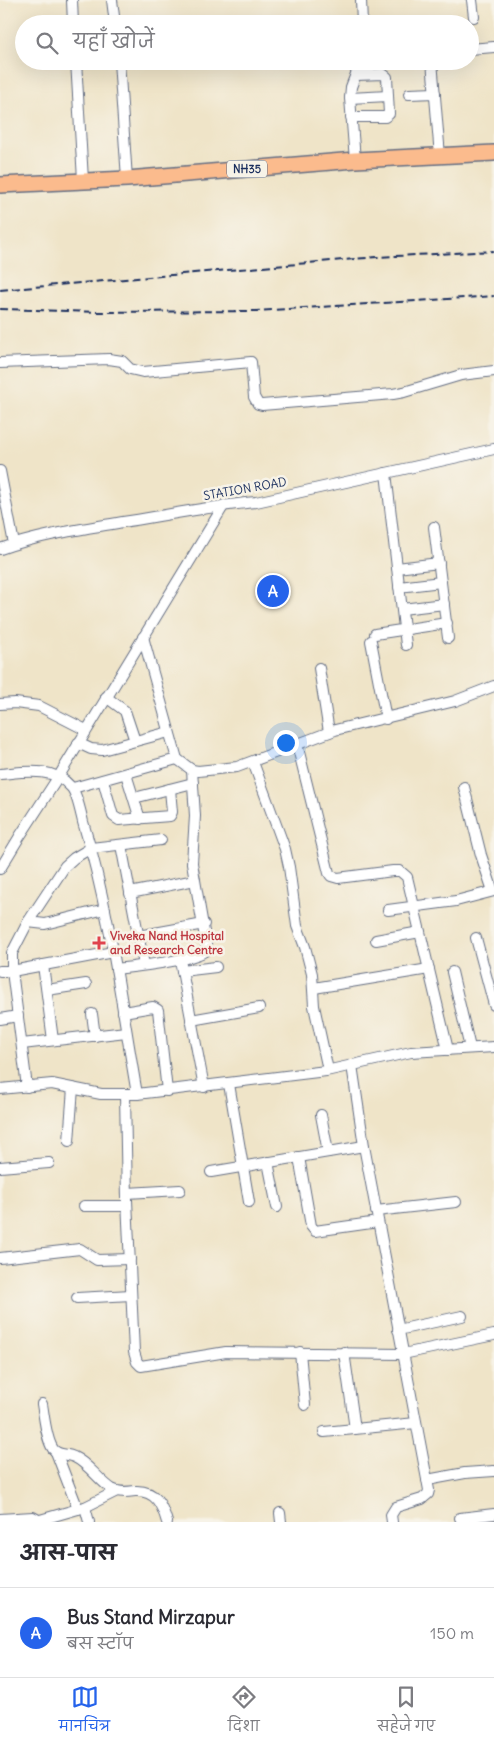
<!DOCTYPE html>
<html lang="hi">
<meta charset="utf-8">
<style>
body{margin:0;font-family:Delius,"Playpen Sans Deva",sans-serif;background:#f7f7f7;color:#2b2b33}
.you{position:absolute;left:285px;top:742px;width:18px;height:18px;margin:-12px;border:4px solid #fff;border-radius:50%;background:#1a73e8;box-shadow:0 0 0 8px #1a73e833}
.badge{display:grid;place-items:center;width:32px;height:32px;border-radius:50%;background:#2563eb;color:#fff;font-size:16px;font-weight:700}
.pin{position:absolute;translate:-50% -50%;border:2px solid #fff;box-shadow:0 1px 5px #0006}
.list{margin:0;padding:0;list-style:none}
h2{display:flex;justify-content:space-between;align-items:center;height:65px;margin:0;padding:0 20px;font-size:21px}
h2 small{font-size:16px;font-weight:400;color:#7c7c81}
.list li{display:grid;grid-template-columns:32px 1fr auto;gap:15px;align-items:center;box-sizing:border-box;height:90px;padding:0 20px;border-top:1px solid #e1e1e2}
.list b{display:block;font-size:19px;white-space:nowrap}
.list p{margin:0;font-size:16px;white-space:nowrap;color:#7c7c81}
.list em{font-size:16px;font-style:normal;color:#7c7c81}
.icon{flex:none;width:28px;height:28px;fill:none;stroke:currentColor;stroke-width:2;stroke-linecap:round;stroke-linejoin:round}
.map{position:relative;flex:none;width:494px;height:1522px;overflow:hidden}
.search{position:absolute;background:#fff;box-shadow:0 5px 20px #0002;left:15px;right:15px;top:15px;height:55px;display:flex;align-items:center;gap:12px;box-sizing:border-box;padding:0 18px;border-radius:28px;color:#7c7c81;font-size:19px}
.sheet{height:155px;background:#fff}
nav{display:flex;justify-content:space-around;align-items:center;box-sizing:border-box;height:70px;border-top:1px solid #e1e1e2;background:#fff;font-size:14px;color:#7c7c81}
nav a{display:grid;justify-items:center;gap:2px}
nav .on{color:#2563eb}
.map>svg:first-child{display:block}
</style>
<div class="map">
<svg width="494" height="1522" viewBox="0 0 494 1522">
<rect width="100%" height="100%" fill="#f7f3e8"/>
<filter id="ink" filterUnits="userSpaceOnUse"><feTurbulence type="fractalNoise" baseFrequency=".02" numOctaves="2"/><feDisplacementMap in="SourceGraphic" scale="10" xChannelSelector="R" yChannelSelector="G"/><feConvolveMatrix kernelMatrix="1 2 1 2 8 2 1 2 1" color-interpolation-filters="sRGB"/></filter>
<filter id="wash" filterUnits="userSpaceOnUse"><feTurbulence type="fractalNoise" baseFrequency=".0096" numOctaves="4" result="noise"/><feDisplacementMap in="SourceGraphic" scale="20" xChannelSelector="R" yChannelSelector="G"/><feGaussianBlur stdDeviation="1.12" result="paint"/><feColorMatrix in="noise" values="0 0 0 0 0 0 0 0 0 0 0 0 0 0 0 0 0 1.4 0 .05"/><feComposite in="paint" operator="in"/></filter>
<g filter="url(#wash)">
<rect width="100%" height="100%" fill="#efe4c8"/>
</g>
<g filter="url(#ink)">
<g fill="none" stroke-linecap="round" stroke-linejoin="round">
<!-- minor casing -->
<g stroke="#656e83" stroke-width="12">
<g id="minor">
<path d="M 72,0 L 73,24"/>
<path d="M 112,0 L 115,24"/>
<path d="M 361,0 L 362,24"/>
<path d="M 472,0 L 474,17"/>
<path d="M 470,49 L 494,47"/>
<path d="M 76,61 L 83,180"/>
<path d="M 119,61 L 127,179"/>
<path d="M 432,61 L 440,156"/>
<path d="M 409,94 L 435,93"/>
<path d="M 350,98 L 388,96"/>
<path d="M 351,117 L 385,117 L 389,114 L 387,77 L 383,74 L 356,75"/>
<path d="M 355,160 L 350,98 L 351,87 L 361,61"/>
<path d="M 0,363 L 109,359 L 122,361 L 130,369 L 143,372 L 251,362 L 254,397 L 258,404 L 262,405 L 393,394 L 404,392 L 461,375 L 494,371"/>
<path d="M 0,471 L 14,544"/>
<path d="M 386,473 L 406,645"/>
<path d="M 434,527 L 448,638"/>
<path d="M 0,549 C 39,535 82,529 123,522 C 167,515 211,506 256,502 L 494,449"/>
<path d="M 397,568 L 439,563"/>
<path d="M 399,587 L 441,582"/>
<path d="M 402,609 L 444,604"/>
<path d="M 375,634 L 447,623"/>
<path d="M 371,641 L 386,719"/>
<path d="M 319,668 L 329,732"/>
<path d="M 106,697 L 125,711 L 135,741"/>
<path d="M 0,704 L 15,703 L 39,706 L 86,730"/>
<path d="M 78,743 L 91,749 L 102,750 L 169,732"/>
<path d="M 297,744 L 329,873 L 331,876 L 338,878 L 393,871 L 400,871 L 407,877 L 448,1050"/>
<path d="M 177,759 L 192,770 L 198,771 L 237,767 L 335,730 L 455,701 L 494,686"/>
<path d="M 253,762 L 285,849 L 289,867 L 297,926 L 305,947 L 312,974 L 314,1006 L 328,1070"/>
<path d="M 0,774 C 24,772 53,766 71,787 C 77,793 81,814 83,822 C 110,911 121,1003 137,1094"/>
<path d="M 126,774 L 140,819"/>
<path d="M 103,780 L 113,816 L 119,820 L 170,816 L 172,812 L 170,789"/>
<path d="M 464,787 L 481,855 L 493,891"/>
<path d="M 73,788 L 177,759 L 143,637"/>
<path d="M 134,798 L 193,783"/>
<path d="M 121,845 L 144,965"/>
<path d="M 0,869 L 20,836 L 59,776 L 224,505"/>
<path d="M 130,893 L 195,880"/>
<path d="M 388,910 L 456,901 L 494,891"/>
<path d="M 28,922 L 65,866 L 74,858 L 91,848 L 161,840"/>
<path d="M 138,936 L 204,924"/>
<path d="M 476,938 L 494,1005"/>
<path d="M 376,940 L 420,932"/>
<path d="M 180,960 L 204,1087"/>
<path d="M 43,965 L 53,1040"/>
<path d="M 116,969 C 132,967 200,960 207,949 L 192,863 L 195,816 L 192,770"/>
<path d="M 0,971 L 12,971 L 113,952"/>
<path d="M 182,971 L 216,967"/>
<path d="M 452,972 L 470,1048"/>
<path d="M 314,988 L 429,969"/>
<path d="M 47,990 L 86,984"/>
<path d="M 123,1012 L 153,1007 L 158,1010 L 167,1091"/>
<path d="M 92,1014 L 95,1036"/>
<path d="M 0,1019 L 18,1016"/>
<path d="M 191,1020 L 259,1008"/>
<path d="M 22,1044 L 126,1032"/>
<path d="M 352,1065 L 364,1146 L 429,1490 L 428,1494 L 422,1499 L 396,1507 L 391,1515 L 392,1522"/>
<path d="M 229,1084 L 249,1202"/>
<path d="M 27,1087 L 12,971 L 12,953 L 28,922 L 45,924 L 105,909"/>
<path d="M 0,1089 L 52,1084 L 101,1094 L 137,1094 L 326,1071 L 411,1052 L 494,1047"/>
<path d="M 125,1094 L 127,1200 L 134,1352 L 137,1362 L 141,1366 L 226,1352 L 403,1354 L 494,1335"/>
<path d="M 321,1115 L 328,1152"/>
<path d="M 69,1141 L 73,1088"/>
<path d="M 299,1157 L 311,1226 L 315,1231 L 378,1222"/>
<path d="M 268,1162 L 277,1207"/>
<path d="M 0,1167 L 49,1163"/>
<path d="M 211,1172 L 364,1146"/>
<path d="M 127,1193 L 180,1190"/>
<path d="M 84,1206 L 127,1206"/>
<path d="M 376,1211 L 456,1202"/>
<path d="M 0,1258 L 80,1249 L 97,1260 L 130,1259"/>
<path d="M 77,1298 L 131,1295"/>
<path d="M 398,1330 L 462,1316"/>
<path d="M 300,1352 L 305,1405"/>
<path d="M 344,1352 L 355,1429"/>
<path d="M 42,1404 C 44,1415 46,1439 53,1449 C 58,1456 66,1453 74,1457 C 88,1463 99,1481 112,1489 C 119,1493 127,1492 135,1491 C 156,1490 162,1505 167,1522"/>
<path d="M 324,1432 L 416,1423"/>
<path d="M 56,1452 L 78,1509"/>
<path d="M 427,1480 L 465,1473 L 494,1471"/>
<path d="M 85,1507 L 89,1522"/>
<path d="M 280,1513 L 281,1522"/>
<path d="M 460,1518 L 494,1514"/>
<path d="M 0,1519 L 33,1517 L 42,1522"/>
<path d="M 40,1520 L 85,1507 L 117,1491"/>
</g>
</g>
<!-- highway casing -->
<g stroke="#656e83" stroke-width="18">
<path id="highway" d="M 0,185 L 127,179 L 355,160 L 494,153"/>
</g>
<!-- minor -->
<use href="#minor" stroke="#fff" stroke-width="10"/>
<!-- highway -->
<use href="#highway" stroke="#fbbb8d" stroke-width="15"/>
<!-- rail -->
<g stroke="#1b2f5e" stroke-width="2" stroke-dasharray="8 4" stroke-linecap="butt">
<path d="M 0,290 L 377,257 L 494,251"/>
<path d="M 0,309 L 97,312 L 256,311 L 494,296"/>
</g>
</g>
</g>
<!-- markers -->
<path fill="#e0444e" stroke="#f7f3e8" stroke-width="2" d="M96.5 935.5h5v5h5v5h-5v5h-5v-5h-5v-5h5z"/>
<g text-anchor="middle" stroke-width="5" stroke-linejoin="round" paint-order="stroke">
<!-- shield labels -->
<rect fill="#f7f3e8" stroke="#5d6a87" stroke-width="1" x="227" y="160.5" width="40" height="17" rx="4"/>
<g font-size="11" font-weight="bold" fill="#1b2f5e">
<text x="247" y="173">NH35</text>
</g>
<!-- street labels -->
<g font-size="12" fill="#1b2f5e" stroke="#f7f3e8">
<text transform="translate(245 489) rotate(-10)" y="4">STATION ROAD</text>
</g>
<!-- health labels -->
<g font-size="12" font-weight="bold" fill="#be3a42" stroke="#f7f3e8" text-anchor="start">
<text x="110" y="940">Viveka Nand Hospital<tspan x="110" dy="14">and Research Centre</tspan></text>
</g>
</g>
</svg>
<div class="you"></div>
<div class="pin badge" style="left:273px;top:591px">A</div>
<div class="search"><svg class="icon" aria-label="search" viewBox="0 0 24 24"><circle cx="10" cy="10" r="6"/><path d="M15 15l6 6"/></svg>यहाँ खोजें</div>
</div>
<section class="sheet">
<h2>आस-पास<small></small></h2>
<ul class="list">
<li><span class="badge">A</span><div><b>Bus Stand Mirzapur</b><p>बस स्टॉप</p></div><em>150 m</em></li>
</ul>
</section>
<nav>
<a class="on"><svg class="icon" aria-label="map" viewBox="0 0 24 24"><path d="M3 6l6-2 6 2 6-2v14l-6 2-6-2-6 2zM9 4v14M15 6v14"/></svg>मानचित्र</a>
<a><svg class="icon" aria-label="directions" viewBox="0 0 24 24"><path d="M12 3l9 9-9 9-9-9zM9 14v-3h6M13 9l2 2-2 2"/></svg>दिशा</a>
<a><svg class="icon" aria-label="saved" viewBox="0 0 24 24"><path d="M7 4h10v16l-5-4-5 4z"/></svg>सहेजे गए</a>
</nav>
